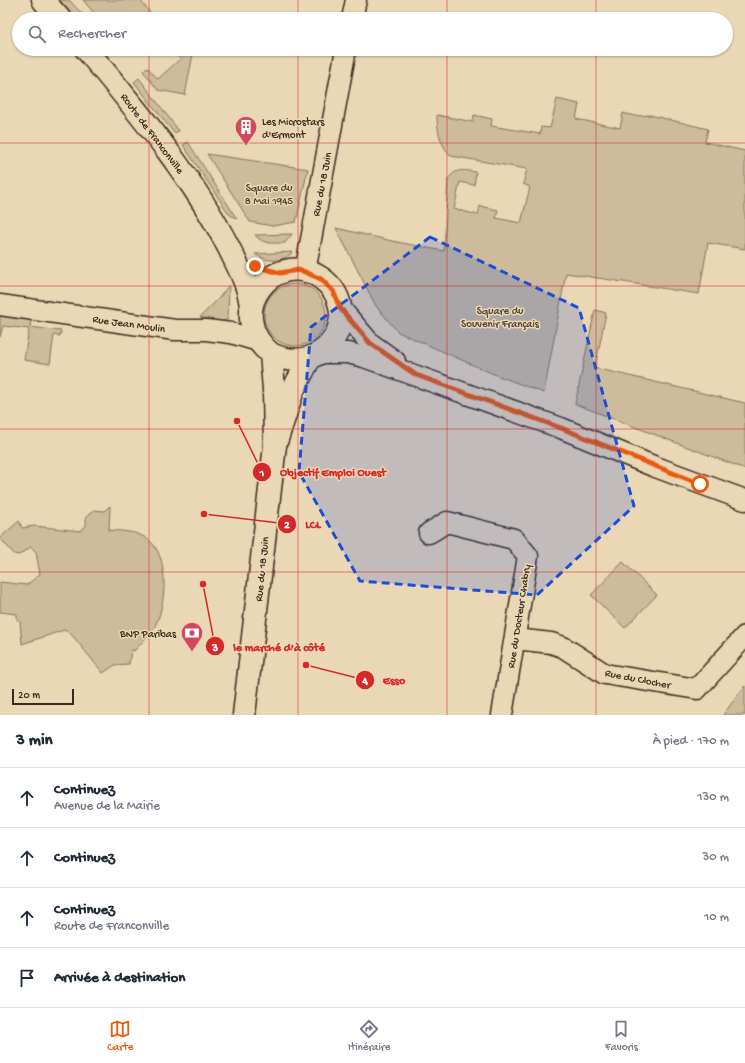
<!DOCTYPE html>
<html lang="fr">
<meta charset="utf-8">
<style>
body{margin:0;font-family:"Gochi Hand",sans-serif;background:#f2f2f3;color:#1f2937}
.scale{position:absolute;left:12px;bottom:10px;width:62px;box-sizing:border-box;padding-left:4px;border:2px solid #3b2a1e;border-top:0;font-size:11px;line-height:14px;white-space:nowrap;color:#3b2a1e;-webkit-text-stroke:3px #ead7b5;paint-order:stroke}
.stop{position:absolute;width:12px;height:12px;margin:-9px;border:3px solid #ea580c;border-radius:50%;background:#fff}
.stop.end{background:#ea580c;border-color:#fff;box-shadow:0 1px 4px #0008}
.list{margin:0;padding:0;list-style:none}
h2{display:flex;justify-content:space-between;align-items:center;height:52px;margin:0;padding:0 16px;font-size:17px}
h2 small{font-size:13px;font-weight:400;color:#747a83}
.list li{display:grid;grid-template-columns:26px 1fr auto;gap:12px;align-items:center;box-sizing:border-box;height:60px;padding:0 16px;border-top:1px solid #e0e1e3}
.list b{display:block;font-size:15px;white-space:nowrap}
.list p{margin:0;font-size:13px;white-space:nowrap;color:#747a83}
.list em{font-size:13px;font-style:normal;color:#747a83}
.icon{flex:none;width:22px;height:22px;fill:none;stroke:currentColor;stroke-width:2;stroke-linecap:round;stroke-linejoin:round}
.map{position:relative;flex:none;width:745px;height:715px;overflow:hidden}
.search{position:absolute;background:#fff;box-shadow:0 1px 3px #0004;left:12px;right:12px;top:12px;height:44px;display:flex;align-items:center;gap:10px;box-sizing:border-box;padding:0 14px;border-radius:22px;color:#747a83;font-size:15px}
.sheet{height:292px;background:#fff}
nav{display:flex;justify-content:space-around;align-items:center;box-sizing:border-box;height:56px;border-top:1px solid #e0e1e3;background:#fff;font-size:11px;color:#747a83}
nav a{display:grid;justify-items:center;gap:2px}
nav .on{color:#ea580c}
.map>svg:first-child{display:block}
</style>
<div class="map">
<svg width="745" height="715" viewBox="0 0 745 715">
<rect width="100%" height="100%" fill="#ead7b5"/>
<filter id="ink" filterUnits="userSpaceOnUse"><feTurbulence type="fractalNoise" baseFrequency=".025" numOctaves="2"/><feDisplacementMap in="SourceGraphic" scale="8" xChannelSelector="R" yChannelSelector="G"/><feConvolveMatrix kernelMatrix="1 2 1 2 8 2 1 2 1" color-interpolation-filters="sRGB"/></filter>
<g filter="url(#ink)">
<!-- green -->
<g fill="#cebb9c" stroke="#84725d">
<path d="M 59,0 L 69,0 L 87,19 L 77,19 Z"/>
<path d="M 83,0 L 140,0 L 155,19 L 99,19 Z"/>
<path d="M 172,49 L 194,49 L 185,95 L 158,90 L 143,71 L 147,67 L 158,79 L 180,59 Z"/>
<path d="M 139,78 L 179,131 L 174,133 L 134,82 Z"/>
<path d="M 557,99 L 579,104 L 576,119 L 620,128 L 623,113 L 634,116 L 650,115 L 708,129 L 705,142 L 745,151 L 745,249 L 708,243 L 699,294 L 566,273 L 544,393 L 496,375 L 398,332 L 376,306 L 336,228 L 392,241 L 444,251 L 448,179 C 456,168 463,170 476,172 L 474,185 L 460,182 L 454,209 L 478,215 L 480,206 L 498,210 L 496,218 L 521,223 L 530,187 L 523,184 L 527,169 L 451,156 C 440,145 437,130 437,115 L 473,122 L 474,115 L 492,119 L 491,126 L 540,134 L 541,127 L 550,128 Z"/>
<path d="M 188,142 L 237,219 L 229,214 L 183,145 Z"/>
<path d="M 207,154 L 308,169 L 296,222 L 273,226 L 250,222 Z"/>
<path d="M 292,234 L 285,243 C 273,243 263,245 255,235 Z"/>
<path d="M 293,252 C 282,262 268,263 255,254 Z"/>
<circle cx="295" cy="315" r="31"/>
<path d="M 229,285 L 228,319 L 222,322 L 200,317 L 219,298 Z"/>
<path d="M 595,310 L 606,313 L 595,368 L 745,403 L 745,469 L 575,404 Z"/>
<path d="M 0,314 L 31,319 L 30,327 L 61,331 L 60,336 L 54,335 L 50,364 L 24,360 L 29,329 L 3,326 L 0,337 Z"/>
<path d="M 110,506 L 109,530 C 119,531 131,531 140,535 C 171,546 167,601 156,624 C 150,635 142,642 134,651 L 131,650 L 129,664 L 115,665 L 103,673 L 71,634 L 64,630 L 22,644 L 20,621 L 17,620 L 17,614 L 0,612 L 0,582 L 27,585 L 40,574 L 36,552 L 31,547 L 19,555 L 14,554 L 0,538 L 19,521 L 22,528 L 34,526 L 80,531 L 86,526 L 86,517 L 94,510 L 104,511 Z"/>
<path d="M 623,562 L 657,595 L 625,628 L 591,595 Z"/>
<path d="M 745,686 L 745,715 L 723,715 L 742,689 Z"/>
</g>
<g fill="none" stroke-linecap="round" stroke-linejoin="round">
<!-- minor casing -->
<g stroke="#3b2a1e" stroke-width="23">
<g id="minor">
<path d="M 352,19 L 356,0"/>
<path d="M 305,272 L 346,49"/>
<path d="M 0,305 L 175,330 L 206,330 L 231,333 L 258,341"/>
<path d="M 340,308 L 370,343 L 395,361"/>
<path d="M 320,353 L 348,353 L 364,357 L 561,428 L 653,466 L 745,500"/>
<path d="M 429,533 L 447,522 L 514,539 L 528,556 L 502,715"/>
<path d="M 515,639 L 551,643 L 563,647 L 605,674 L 697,689 L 745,636"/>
</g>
</g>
<!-- major casing -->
<g stroke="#3b2a1e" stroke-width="25">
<g id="major">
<path d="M 43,0 L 60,19"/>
<path d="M 86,49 C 138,112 191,174 229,248 C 238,267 249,285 251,307"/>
<path d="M 271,354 C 328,380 366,310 321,278 C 274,246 221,313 271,354 L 274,389 L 275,445"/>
<path d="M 244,715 L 275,445 L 293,390 L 310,358"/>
</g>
</g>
<!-- minor -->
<use href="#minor" stroke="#ead7b5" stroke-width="20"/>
<!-- major -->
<use href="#major" stroke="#ead7b5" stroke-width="22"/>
</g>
</g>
<g fill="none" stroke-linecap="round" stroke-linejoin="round" filter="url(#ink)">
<!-- route -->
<path stroke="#ea580c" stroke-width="5" d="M 255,266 L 280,273 L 297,270 L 305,272 L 321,279 L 333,291 L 340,308 L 370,343 L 416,375 L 561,428 L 700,484"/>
</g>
<!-- marked area -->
<path fill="#1d4ed8" fill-opacity="0.2" stroke="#1d4ed8" stroke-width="3" stroke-dasharray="8 5" stroke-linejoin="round" d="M 430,237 L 579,308 L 634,506 L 537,595 L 360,581 L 299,472 L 311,327 Z"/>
<!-- grid -->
<path fill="none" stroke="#d62828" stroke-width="1" stroke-opacity="0.55" d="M 149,0 L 149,19M 298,0 L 298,19M 447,0 L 447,19M 596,0 L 596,19M 149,49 L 149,715M 298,49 L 298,715M 447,49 L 447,715M 596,49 L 596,715M 0,143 L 745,143M 0,286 L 745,286M 0,429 L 745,429M 0,572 L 745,572"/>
<!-- icons -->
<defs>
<g id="building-pin" transform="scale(1.15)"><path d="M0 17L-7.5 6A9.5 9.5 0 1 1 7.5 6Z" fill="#d1495b" stroke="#ead7b5"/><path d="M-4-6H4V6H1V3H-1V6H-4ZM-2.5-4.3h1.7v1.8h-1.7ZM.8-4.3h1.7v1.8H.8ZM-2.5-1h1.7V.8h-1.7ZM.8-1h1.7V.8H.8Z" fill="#fff"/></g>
<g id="bank-pin" transform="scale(1.15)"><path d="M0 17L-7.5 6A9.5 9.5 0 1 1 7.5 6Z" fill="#d1495b" stroke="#ead7b5"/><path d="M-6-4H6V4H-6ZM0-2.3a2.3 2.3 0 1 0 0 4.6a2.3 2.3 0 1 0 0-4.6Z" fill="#fff"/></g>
</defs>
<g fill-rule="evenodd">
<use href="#building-pin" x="246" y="127"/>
<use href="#bank-pin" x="192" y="633"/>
</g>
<g text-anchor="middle" stroke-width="3" stroke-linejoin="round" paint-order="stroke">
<!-- poi labels -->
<g font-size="11" fill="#3b2a1e" stroke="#ead7b5" text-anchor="start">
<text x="262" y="125">Les Microstars<tspan x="262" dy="13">d'Ermont</tspan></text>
<text x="176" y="637" text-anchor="end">BNP Paribas</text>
</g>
<!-- street labels -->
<g font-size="11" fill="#3b2a1e" stroke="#ead7b5">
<text transform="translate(153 133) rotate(53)" y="4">Route de Franconville</text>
<text transform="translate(321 184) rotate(-79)" y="4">Rue du 18 Juin</text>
<text transform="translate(129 323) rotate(8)" y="4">Rue Jean Moulin</text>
<text transform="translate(261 569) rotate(-84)" y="4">Rue du 18 Juin</text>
<text transform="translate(518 616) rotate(-81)" y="4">Rue du Docteur Chabry</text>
<text transform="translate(638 678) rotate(11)" y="4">Rue du Clocher</text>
</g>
<!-- park labels -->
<g font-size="11" fill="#514031" stroke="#ead7b5">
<text x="269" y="191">Square du<tspan x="269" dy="13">8 Mai 1945</tspan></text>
<text x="500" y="314">Square du<tspan x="500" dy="13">Souvenir Français</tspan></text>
</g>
</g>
<!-- callouts -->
<path fill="none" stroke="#d62828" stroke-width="1.5" d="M237 421L262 472M204 514L287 524M203 584L215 646M306 665L365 680"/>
<g fill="#d62828" stroke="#ead7b5" stroke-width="1.5">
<circle cx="237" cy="421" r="4"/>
<circle cx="204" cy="514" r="4"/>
<circle cx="203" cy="584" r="4"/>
<circle cx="306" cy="665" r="4"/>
<circle cx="262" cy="472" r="10"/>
<circle cx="287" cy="524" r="10"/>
<circle cx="215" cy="646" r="10"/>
<circle cx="365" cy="680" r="10"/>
</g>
<g font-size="12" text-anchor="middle" font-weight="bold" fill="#fff">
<text x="262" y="476">1</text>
<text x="287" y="528">2</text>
<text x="215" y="651">3</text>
<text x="365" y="684">4</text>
</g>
<g font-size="12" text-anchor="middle" font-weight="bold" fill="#d62828" stroke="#ead7b5" stroke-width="3" stroke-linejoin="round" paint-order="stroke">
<text x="333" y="476">Objectif Emploi Ouest</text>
<text x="313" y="528">LCL</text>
<text x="279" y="651">le marché d'à côté</text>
<text x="394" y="684">Esso</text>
</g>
</svg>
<div class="scale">20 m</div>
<div class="stop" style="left:700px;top:484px"></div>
<div class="stop end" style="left:255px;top:266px"></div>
<div class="search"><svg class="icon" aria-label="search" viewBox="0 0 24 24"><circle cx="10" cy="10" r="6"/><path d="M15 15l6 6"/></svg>Rechercher</div>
</div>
<section class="sheet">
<h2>3 min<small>À pied · 170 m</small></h2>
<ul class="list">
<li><svg class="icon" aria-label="ahead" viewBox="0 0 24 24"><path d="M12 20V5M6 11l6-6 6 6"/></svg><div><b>Continuez</b><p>Avenue de la Mairie</p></div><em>130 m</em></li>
<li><svg class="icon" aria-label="ahead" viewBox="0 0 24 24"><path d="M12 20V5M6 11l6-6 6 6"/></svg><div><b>Continuez</b></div><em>30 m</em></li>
<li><svg class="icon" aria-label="ahead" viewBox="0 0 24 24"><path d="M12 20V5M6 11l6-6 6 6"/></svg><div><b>Continuez</b><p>Route de Franconville</p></div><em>10 m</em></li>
<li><svg class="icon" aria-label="arrive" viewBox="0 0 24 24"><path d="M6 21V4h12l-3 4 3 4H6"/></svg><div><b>Arrivée à destination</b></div></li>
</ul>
</section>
<nav>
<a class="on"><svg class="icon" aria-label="map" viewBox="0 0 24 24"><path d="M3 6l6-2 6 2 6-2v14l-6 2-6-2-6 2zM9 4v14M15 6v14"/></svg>Carte</a>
<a><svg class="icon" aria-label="directions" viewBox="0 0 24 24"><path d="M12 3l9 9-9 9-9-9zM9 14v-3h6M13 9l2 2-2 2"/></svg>Itinéraire</a>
<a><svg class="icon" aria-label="saved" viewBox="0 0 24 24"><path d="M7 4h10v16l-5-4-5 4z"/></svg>Favoris</a>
</nav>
